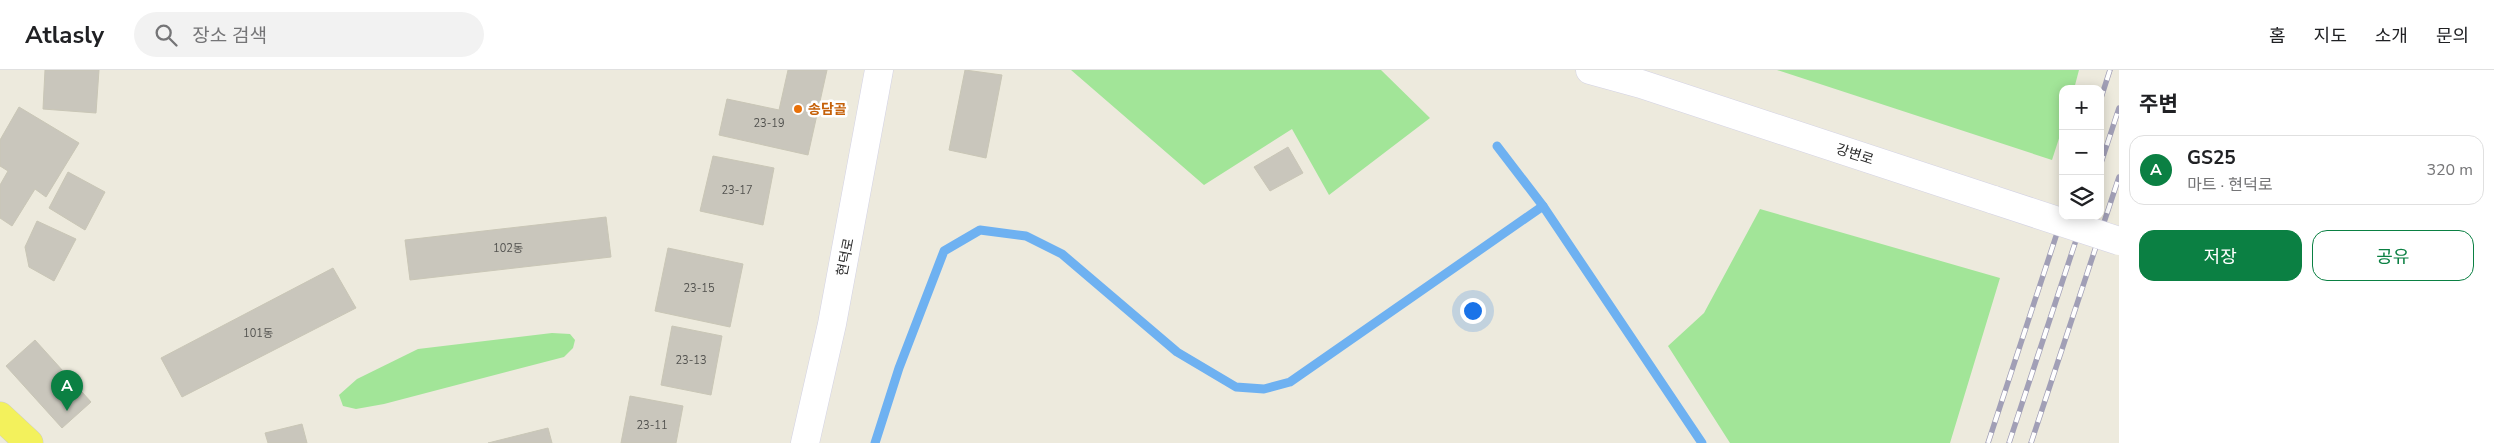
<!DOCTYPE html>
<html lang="ko">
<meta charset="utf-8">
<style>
body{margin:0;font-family:"Nunito Sans","Noto Sans KR",sans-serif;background:#f2f2f2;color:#202124}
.controls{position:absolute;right:15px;top:15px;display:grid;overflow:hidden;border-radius:10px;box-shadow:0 2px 12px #0003}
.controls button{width:45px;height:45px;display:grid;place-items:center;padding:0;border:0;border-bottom:1px solid #e0e0e0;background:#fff;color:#202124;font:25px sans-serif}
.you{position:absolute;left:1472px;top:240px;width:18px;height:18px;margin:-12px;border:4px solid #fff;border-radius:50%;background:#1a73e8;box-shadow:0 0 0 8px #1a73e833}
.badge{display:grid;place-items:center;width:32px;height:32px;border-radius:50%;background:#0b8043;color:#fff;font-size:16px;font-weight:700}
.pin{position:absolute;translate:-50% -41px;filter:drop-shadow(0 1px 2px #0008)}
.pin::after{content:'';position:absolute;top:26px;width:18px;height:15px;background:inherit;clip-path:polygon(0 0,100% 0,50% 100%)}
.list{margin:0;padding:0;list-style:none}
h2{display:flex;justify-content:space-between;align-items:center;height:65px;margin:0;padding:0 20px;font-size:21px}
h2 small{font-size:16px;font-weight:400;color:#757577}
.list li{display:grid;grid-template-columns:32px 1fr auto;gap:15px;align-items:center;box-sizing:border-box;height:70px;margin:0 10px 10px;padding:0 10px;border:1px solid #e0e0e0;border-radius:15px}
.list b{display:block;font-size:19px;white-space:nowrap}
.list p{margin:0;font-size:16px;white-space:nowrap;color:#757577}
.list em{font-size:16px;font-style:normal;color:#757577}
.actions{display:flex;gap:10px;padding:15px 20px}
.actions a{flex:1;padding:11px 0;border:1px solid #0b8043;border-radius:15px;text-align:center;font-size:18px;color:#0b8043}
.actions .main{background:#0b8043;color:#fff}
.icon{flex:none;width:28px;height:28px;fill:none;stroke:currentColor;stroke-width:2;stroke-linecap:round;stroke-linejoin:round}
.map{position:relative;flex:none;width:2119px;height:373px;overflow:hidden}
header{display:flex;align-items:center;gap:30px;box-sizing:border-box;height:70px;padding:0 25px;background:#fff;border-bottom:1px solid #e0e0e0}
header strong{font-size:24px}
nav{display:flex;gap:28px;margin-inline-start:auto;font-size:18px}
.search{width:350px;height:45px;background:#f2f2f2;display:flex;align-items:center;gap:12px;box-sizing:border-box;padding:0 18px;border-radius:28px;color:#757577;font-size:19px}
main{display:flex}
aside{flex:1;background:#fff}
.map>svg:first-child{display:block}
</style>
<header>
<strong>Atlasly</strong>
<div class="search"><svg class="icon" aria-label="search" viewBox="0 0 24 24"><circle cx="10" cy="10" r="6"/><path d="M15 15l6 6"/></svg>장소 검색</div>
<nav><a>홈</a><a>지도</a><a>소개</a><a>문의</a></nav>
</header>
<main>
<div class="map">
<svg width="2119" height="373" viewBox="0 0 2119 373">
<rect width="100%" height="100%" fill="#edeadd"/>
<!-- green -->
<g fill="#a2e598">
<path d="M 1071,0 L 1381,0 L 1430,48 L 1329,125 L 1292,59 L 1204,115 Z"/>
<path d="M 1777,0 L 2079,0 L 2074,19 L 2063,19 L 2063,56 L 2052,90 Z"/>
<path d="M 1760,139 L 2000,208 L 1950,373 L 1730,373 L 1668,276 L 1704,243 Z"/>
<path d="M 552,263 L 570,264 L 575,270 L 573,278 L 564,287 L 384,334 L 356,339 L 343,336 L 339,325 L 357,309 L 418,279 Z"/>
</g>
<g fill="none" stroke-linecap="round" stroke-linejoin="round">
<!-- stream -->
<g stroke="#6eb1f1" stroke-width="9">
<path d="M 1497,76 L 1543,136 L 1702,373"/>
<path d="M 875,373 L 899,298 L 944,181 L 980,160 L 1026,166 L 1062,184 L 1177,282 L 1236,317 L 1264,319 L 1290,312 L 1543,136"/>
</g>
</g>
<!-- building -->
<g fill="#c9c6bc" stroke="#c9c6b6">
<path d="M 45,0 L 99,0 L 96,43 L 43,39 Z"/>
<path d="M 788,0 L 827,0 L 808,85 L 719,65 L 727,29 L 779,40 Z"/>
<path d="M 965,0 L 1002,5 L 986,88 L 949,80 Z"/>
<path d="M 19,37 L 79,73 L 46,127 L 35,119 L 12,156 L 0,148 L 0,115 L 8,101 L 0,96 L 0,70 Z"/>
<path d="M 1288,77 L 1303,103 L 1270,121 L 1254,97 Z"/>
<path d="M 713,86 L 774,98 L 763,155 L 700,141 Z"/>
<path d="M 68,102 L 105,122 L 85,160 L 49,138 Z"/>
<path d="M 606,147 L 611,187 L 410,210 L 405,170 Z"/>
<path d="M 37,151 L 76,169 L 54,211 L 29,197 L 25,177 Z"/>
<path d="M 668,178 L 743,194 L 730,257 L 655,241 Z"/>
<path d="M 333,198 L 356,238 L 182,327 L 161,288 Z"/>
<path d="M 672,256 L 722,266 L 711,325 L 661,315 Z"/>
<path d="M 35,270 L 91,332 L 62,358 L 6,296 Z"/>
<path d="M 630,326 L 683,336 L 676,373 L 621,373 Z"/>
<path d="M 302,354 L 307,373 L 268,373 L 265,363 Z"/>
<path d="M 548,358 L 552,373 L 488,373 Z"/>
</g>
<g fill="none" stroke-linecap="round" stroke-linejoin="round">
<!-- minor casing -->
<g stroke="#d3d2e4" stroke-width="29">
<g id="minor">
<path d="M 1590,0 L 1641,14 L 1994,130"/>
<path d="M 805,373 L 832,254 L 879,0"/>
</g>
</g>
<!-- major casing -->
<g stroke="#ccc" stroke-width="29">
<path id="major" d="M 0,346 L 29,373"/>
</g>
<!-- minor -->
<use href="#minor" stroke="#fff" stroke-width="28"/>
<!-- major -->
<use href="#major" stroke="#f3f15c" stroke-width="28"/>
<!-- rail casing -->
<g stroke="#a19fb6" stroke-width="5.5">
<g id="rail">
<path d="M 2100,31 L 2110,0"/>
<path d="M 2100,96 L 2119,38"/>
<path d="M 1988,373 L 2063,145"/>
<path d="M 2009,373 L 2084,146"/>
<path d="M 2031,373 L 2119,107"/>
</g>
</g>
<!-- rail -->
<use href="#rail" stroke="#fff" stroke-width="4" stroke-dasharray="11" stroke-linecap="butt"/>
<!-- minor-bridge casing -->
<g stroke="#d3d2e4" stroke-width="29" stroke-linecap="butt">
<path id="minor-bridge" d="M 1994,130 L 2119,171"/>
</g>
<!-- minor-bridge -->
<use href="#minor-bridge" stroke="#fff" stroke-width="28"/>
</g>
<!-- markers -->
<circle fill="#e8710a" stroke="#fff" stroke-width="2" cx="798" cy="39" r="5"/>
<g text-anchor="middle" stroke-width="5" stroke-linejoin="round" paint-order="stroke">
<!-- number labels -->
<g font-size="11" fill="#52524f">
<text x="769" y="57">23-19</text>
<text x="737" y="124">23-17</text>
<text x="508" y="182">102동</text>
<text x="699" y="222">23-15</text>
<text x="258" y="267">101동</text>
<text x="691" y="294">23-13</text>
<text x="652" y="359">23-11</text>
</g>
<!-- food labels -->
<g font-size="14" font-weight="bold" fill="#c56008" stroke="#fff" text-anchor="start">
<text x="808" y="44">송담골</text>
</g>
<!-- street labels -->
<g font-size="14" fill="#2b2b2b" stroke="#fff">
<text transform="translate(1855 84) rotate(18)" y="5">강변로</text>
<text transform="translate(845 187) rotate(-79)" y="5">현덕로</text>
</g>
</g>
</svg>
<div class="controls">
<button>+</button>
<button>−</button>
<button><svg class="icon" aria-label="layers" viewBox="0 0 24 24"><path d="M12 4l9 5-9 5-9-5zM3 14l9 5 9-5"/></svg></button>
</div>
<div class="you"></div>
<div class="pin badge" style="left:67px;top:341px">A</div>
</div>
<aside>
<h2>주변<small></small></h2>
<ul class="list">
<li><span class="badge">A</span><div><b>GS25</b><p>마트 · 현덕로</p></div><em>320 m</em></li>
</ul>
<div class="actions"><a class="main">저장</a><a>공유</a></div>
</aside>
</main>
